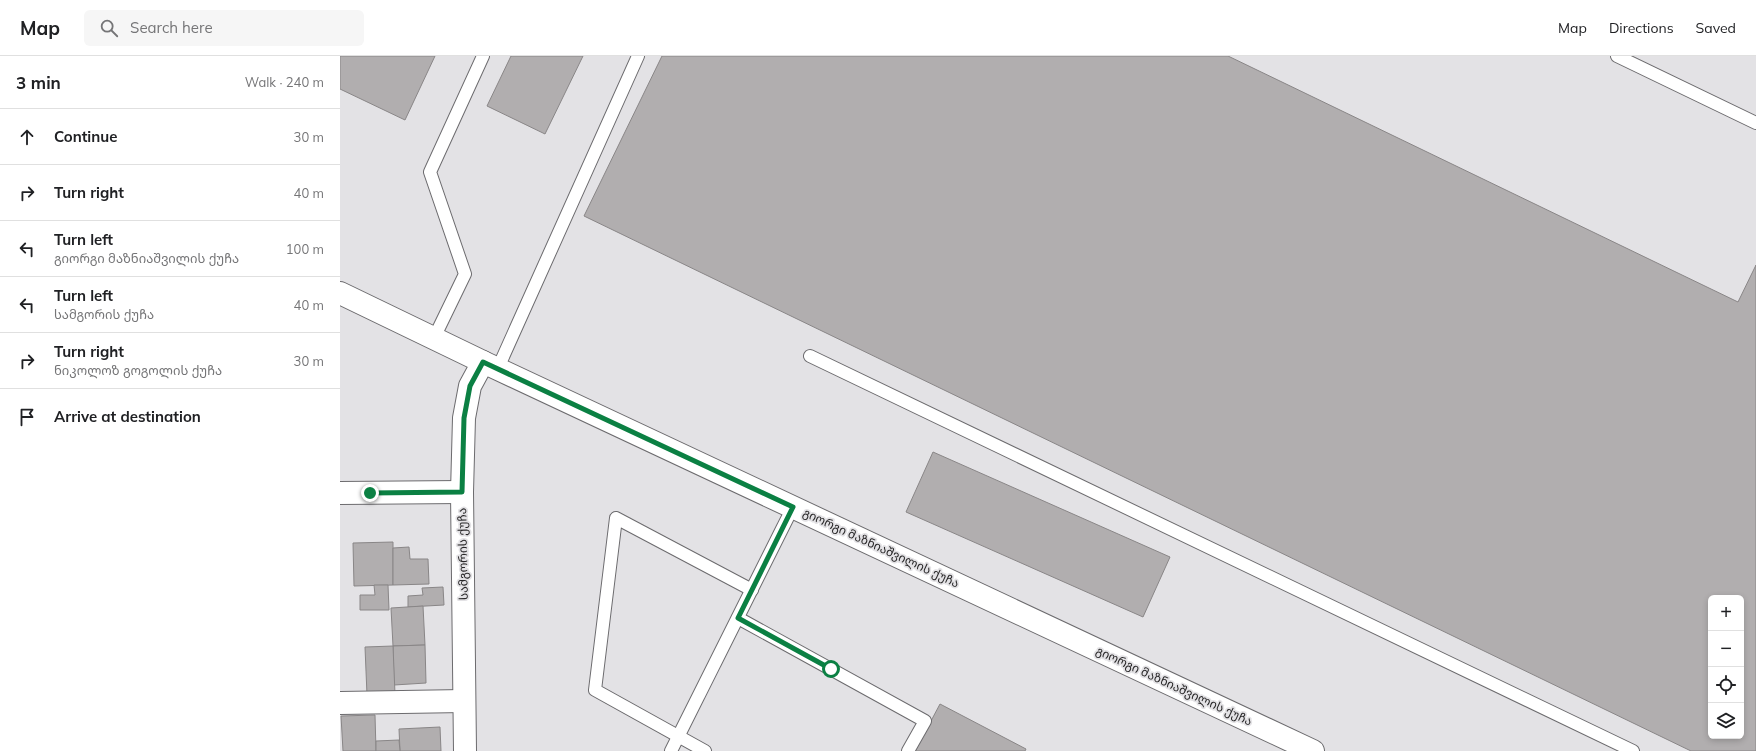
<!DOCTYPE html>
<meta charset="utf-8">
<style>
body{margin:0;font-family:Mulish,"Noto Sans Georgian",sans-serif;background:#f6f6f6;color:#202124}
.controls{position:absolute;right:12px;bottom:12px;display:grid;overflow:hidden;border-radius:6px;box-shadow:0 2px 6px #0003}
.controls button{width:36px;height:36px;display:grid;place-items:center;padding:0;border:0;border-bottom:1px solid #e0e0e0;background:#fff;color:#202124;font:20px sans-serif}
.stop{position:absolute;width:12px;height:12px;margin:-9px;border:3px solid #0b8043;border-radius:50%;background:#fff}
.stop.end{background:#0b8043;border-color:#fff;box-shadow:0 1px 4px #0008}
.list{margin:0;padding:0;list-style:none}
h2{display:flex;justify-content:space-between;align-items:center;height:52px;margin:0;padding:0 16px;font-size:17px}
h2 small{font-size:13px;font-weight:400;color:#757577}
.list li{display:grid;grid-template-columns:26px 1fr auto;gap:12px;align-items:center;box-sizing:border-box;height:56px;padding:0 16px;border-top:1px solid #e0e0e0}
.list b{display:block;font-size:15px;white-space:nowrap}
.list p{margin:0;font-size:13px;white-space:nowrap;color:#757577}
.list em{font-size:13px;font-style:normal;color:#757577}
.icon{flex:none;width:22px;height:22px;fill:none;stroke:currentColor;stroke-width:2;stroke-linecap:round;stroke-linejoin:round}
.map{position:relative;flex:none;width:1416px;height:695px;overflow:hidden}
header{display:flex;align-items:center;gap:24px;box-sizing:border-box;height:56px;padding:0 20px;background:#fff;border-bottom:1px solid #e0e0e0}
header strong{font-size:19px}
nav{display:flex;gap:22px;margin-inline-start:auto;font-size:14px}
.search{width:280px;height:36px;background:#f6f6f6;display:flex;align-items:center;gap:10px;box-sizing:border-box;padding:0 14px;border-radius:6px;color:#757577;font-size:15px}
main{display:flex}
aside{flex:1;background:#fff}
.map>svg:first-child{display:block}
</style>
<header>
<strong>Map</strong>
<div class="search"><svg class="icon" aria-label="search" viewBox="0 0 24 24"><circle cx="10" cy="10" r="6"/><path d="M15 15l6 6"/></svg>Search here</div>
<nav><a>Map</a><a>Directions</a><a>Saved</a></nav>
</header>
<main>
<aside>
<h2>3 min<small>Walk · 240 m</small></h2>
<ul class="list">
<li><svg class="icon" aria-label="ahead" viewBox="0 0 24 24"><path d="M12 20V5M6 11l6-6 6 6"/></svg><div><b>Continue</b></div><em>30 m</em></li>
<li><svg class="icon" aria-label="right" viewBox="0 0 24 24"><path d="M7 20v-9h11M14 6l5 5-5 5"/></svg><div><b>Turn right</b></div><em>40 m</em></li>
<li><svg class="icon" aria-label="left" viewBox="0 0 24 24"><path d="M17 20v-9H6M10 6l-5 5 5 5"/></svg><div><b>Turn left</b><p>გიორგი მაზნიაშვილის ქუჩა</p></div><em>100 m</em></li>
<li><svg class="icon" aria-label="left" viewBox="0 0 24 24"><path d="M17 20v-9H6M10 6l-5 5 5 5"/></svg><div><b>Turn left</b><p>სამგორის ქუჩა</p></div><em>40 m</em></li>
<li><svg class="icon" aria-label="right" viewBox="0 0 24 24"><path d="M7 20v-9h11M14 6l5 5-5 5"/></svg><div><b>Turn right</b><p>ნიკოლოზ გოგოლის ქუჩა</p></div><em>30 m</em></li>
<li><svg class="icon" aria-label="arrive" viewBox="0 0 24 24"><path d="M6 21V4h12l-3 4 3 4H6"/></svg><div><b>Arrive at destination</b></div></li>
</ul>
</aside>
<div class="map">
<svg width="1416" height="695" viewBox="0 0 1416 695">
<rect width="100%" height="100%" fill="#e3e2e5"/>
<!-- building -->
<g fill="#b1aeaf" stroke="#898687" fill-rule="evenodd">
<path d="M 0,0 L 95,0 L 65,64 L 0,33 Z"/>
<path d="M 171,0 L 243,0 L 205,78 L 147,50 Z"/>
<path d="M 322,0 L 888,0 L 1398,246 L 1416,209 L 1416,695 L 1351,695 L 244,160 ZM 1371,542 L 1401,542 L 1401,680 L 1371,680 Z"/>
<path d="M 593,396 L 830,501 L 803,561 L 566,456 Z"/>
<path d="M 53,486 L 53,529 L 14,530 L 13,487 Z"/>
<path d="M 69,491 L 70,503 L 88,503 L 89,528 L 53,529 L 53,492 Z"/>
<path d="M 34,529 L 48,529 L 49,554 L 20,554 L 20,539 L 35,539 Z"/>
<path d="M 103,531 L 104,549 L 68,551 L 68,540 L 83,539 L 82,532 Z"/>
<path d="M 83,550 L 85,589 L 53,590 L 51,552 Z"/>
<path d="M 85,589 L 86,627 L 54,629 L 53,590 Z"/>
<path d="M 53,590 L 55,638 L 27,639 L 25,591 Z"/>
<path d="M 600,648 L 686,693 L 685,695 L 575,695 Z"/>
<path d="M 35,659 L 36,695 L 3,695 L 1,660 Z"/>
<path d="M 100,671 L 101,695 L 60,695 L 59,673 Z"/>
<path d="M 59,684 L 60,695 L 36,695 L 36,685 Z"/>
</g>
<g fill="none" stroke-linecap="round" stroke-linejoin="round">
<!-- service casing -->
<g stroke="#6c6b6e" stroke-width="14">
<g id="service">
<path d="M 1277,0 L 1416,67"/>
<path d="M 94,282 L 125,218 L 90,116 L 143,0"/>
<path d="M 470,300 L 1293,695"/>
<path d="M 158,312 L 298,0"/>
<path d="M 398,562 L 585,665 L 568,695"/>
<path d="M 331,695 L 453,451"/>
<path d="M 365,695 L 255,634 L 276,462 L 412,534"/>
</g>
</g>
<!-- minor casing -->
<g stroke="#6c6b6e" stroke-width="24">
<g id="minor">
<path d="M 0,237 L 143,306"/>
<path d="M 0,647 L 124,645"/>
</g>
</g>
<!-- tertiary casing -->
<g stroke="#6c6b6e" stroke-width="24">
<g id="tertiary">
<path d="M 0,437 L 122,436"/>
<path d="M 125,695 L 122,436 L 124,362 L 130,330 L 143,306 L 973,695"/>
</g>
</g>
<!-- service -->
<use href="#service" stroke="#fff" stroke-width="12"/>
<!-- minor -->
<use href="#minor" stroke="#fff" stroke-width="22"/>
<!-- tertiary -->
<use href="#tertiary" stroke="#fff" stroke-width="22"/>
</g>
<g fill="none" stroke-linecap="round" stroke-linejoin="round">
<!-- route -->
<path stroke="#0b8043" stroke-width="5" d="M 30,437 L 122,436 L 124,362 L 130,330 L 143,306 L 453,451 L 398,562 L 491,613"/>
</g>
<g text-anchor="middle" stroke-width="3.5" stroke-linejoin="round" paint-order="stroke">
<!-- street labels -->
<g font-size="12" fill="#282728" stroke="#e3e2e5">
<text transform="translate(541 492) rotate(25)" y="4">გიორგი მაზნიაშვილის ქუჩა</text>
<text transform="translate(123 498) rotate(-91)" y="4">სამგორის ქუჩა</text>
<text transform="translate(834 630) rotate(25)" y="4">გიორგი მაზნიაშვილის ქუჩა</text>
</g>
</g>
</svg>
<div class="controls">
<button>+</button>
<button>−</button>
<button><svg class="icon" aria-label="locate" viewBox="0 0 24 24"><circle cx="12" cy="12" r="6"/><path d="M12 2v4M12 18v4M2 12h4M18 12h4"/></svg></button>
<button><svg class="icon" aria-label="layers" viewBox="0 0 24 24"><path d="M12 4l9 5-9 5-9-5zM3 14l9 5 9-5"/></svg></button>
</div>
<div class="stop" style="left:491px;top:613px"></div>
<div class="stop end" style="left:30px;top:437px"></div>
</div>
</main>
